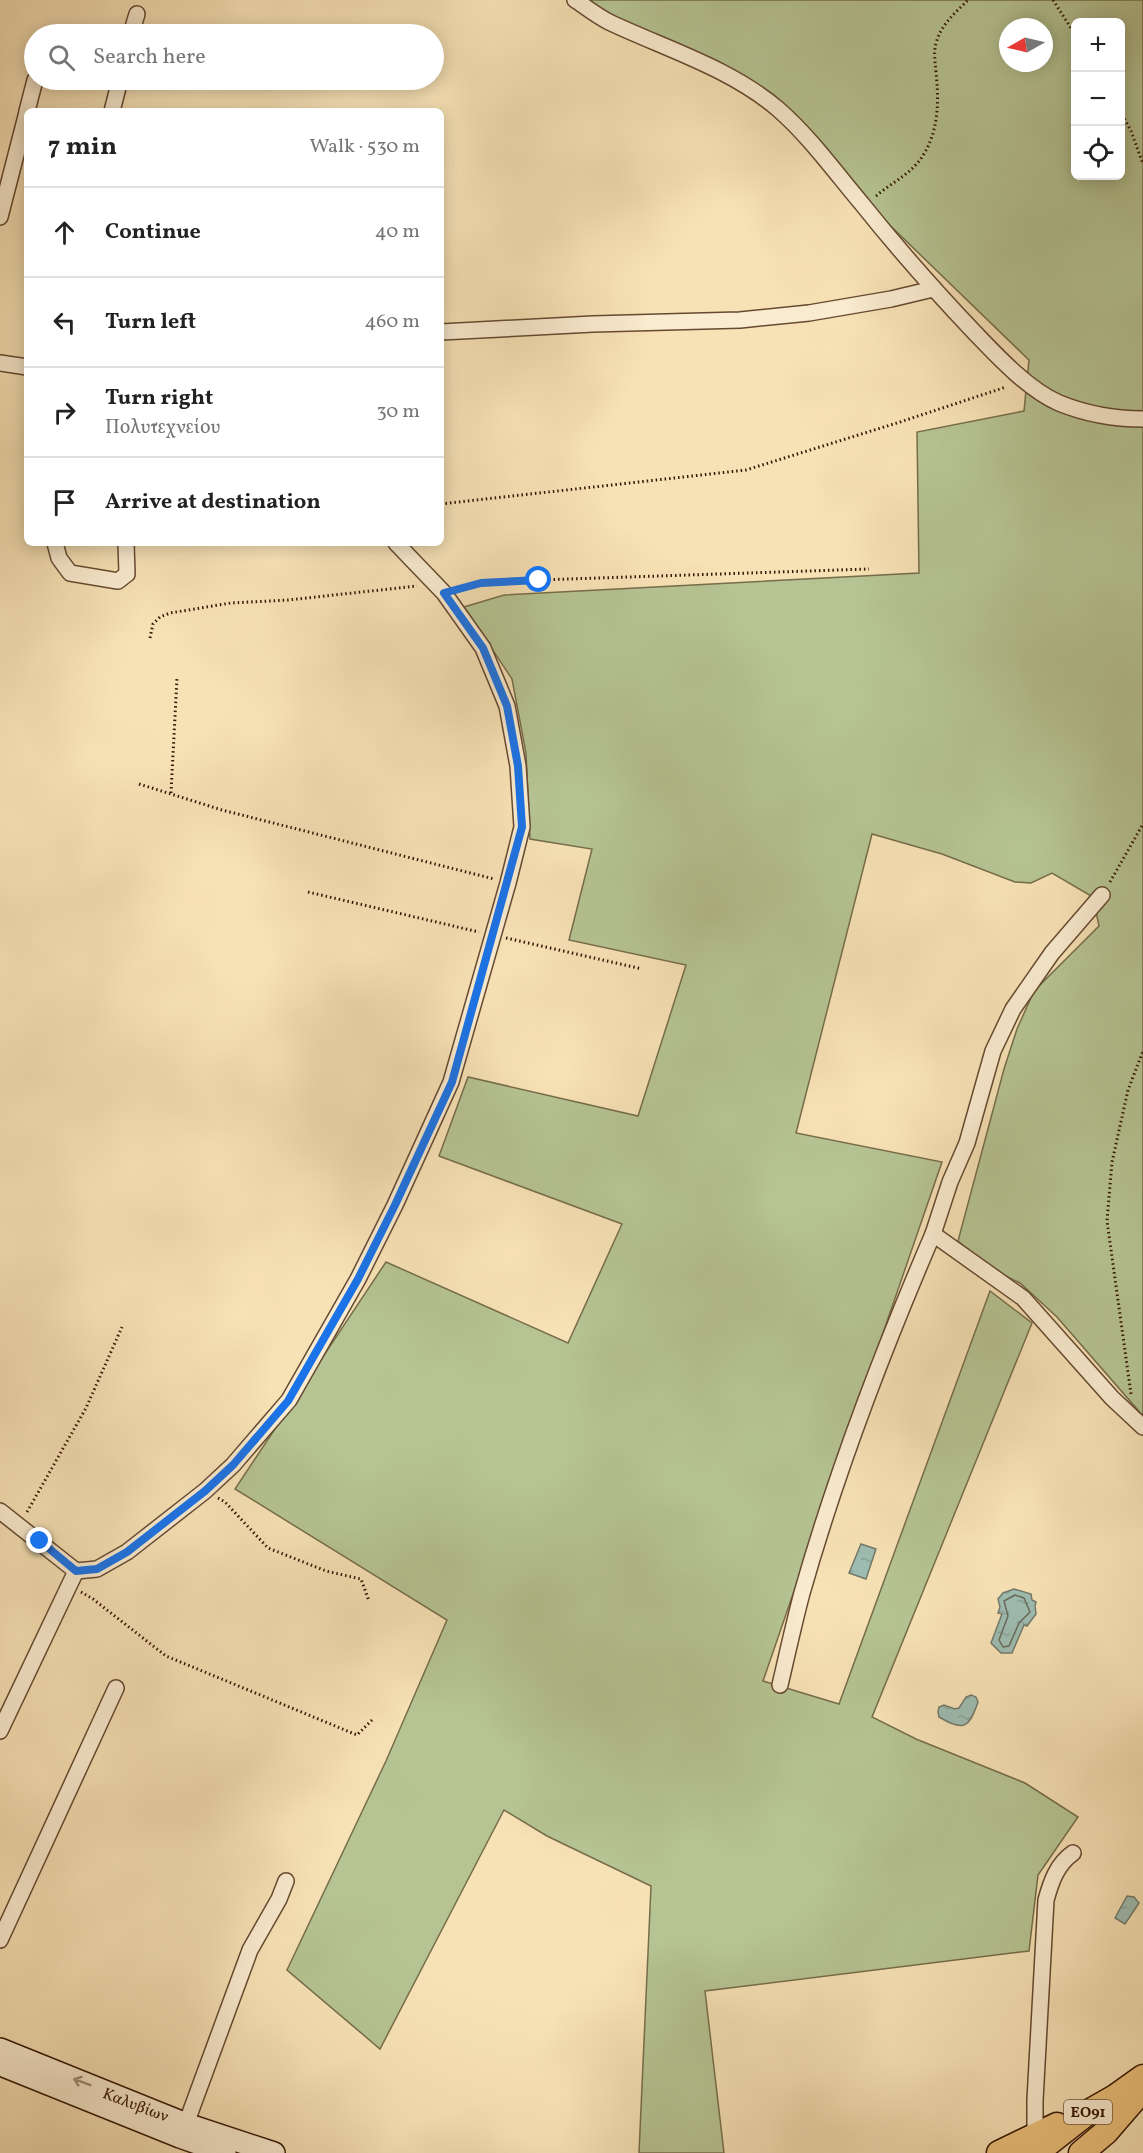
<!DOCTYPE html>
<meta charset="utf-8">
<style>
body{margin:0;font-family:Vollkorn,serif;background:#f6f6f6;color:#222}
.controls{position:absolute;right:18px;top:18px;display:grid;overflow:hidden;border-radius:9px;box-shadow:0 3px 15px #0003}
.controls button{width:54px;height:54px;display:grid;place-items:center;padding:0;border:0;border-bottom:2px solid #e0e0e0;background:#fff;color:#222;font:30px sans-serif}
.compass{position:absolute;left:999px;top:18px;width:54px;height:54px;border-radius:50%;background:#fff;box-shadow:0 3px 15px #0003;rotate:262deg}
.stop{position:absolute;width:18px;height:18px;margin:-14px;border:4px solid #1a73e8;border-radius:50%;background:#fff}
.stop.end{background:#1a73e8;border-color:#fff;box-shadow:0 2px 6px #0008}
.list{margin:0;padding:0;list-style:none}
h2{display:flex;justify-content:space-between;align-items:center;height:78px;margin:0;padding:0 24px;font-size:26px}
h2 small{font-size:20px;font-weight:400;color:#767676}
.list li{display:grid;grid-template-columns:39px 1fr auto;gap:18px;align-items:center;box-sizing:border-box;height:90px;padding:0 24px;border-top:2px solid #e0e0e0}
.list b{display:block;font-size:22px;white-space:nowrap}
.list p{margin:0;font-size:20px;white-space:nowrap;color:#767676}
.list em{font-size:20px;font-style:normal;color:#767676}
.icon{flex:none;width:33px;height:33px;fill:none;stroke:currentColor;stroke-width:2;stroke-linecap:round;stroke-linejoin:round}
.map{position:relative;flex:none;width:1143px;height:2153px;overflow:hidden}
.search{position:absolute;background:#fff;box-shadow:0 3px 15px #0003;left:24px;top:24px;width:420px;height:66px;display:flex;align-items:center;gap:15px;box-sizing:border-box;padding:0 21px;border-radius:33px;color:#767676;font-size:22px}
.panel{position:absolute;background:#fff;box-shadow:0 3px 15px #0003;left:24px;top:108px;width:420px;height:438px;border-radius:9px}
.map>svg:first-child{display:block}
</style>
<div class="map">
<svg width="1143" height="2153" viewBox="0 0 1143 2153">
<defs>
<pattern id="water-ripples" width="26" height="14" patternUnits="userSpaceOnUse" patternTransform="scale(1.5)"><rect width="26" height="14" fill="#9ebdb2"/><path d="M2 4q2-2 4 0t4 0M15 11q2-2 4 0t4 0" fill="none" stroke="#89a297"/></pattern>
</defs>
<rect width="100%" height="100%" fill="#f7e2b6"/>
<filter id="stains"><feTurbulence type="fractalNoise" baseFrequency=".00333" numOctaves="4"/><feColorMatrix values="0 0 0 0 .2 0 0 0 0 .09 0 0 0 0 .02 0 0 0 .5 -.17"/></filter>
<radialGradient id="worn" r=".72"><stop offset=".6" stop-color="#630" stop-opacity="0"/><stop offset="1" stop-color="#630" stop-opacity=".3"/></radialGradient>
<!-- grass -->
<path fill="#b6c493" stroke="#766d4b" stroke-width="1.5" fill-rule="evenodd" d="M 579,0 L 1143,0 L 1143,1416 L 1057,1317 L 1020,1283 L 989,1268 L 958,1241 L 1004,1069 L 1017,1029 L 1034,991 L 1099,926 L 1093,897 L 1052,873 L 1031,883 L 1015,882 L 942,854 L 872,834 L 796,1133 L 942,1162 L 763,1681 L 839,1704 L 990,1291 L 1032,1323 L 872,1717 L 916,1739 L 1025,1783 L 1078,1817 L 1038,1875 L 1029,1951 L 705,1991 L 724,2153 L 639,2153 L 651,1886 L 547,1836 L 504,1810 L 380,2049 L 287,1970 L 386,1761 L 447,1620 L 235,1489 L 386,1262 L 568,1343 L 622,1224 L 439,1156 L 468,1077 L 638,1116 L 686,965 L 569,940 L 592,849 L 530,839 L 526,753 L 512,679 L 464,607 L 504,595 L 919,573 L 917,432 L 1024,411 L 1029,360 L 745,85 ZM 1076,22 L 1120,22 L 1120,176 L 1076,176 ZM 1008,27 L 1044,27 L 1044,63 L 1008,63 Z"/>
<!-- water -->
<g fill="url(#water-ripples)" stroke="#747a6c" stroke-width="1.5">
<path d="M 861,1544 L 876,1549 L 866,1579 L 849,1573 Z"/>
<path d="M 1014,1589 L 1031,1594 L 1032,1600 L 1036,1602 L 1035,1606 L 1036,1614 L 1027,1626 L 1024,1625 L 1012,1653 L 1001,1653 L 991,1643 L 1002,1614 L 998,1613 L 1000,1607 L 998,1599 L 1003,1593 Z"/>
<path d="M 971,1695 L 976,1697 L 978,1702 C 969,1728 964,1732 939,1717 L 938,1712 L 939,1707 L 944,1705 L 955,1709 L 959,1708 L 966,1697 Z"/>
<path d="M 1127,1896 L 1134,1897 L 1139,1903 L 1125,1924 L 1115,1918 Z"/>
</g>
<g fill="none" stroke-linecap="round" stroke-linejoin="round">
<!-- shore -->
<path stroke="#6a6a5a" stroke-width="1.5" d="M 1015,1595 L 1024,1598 L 1030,1612 L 1019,1623 L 1009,1646 L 1003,1647 L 999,1640 L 1008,1616 L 1004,1601 Z"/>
<!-- minor casing -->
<g stroke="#664930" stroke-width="18">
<g id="minor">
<path d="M 575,0 C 586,7 597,16 609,22 C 666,49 730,68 778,109 C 810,137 835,172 862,204 C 898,249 936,292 976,334 C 998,357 1029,390 1059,403 C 1086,414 1114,419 1143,419"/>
<path d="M 131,34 L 137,14"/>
<path d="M 27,111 L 35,80"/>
<path d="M 112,111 L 120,80"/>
<path d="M 0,217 L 27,112"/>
<path d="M 441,332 L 593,324 L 740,320 L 809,313 L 891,299 L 933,289"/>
<path d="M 0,363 L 27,367"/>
<path d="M 55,543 L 59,558 L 70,573 L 118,581 L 127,574 L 126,543"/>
<path d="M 933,1234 L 950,1182 L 967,1143 L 993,1051 L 1013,1009 L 1052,953 L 1102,895"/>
<path d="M 0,1511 L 76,1571"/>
<path d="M 76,1571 L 97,1569 L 127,1552 L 205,1491 L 233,1465 L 289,1400 L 358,1279 L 395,1205 L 451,1082 L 508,883 L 522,827 L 518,766 L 507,706 L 483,648 L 444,593 L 396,543"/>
<path d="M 780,1685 C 787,1655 794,1623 802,1593 C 837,1470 883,1350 933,1234 L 1023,1298 L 1112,1398 L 1143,1427"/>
<path d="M 0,1731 L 76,1571"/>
<path d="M 0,1940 L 116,1688"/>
<path d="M 186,2124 L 250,1950 L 279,1899 L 286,1881"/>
<path d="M 1035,2134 L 1035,2100 L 1046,1900 C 1051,1882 1057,1864 1073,1853"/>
</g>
</g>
<!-- secondary casing -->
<g stroke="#351603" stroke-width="24">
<g id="secondary">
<path d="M 0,2049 L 186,2124 L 274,2153"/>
<path d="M 6,2067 L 180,2137 L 225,2153"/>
</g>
</g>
<!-- primary casing -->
<g stroke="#351603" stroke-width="27">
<g id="primary">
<path d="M 999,2153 L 1057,2125"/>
<path d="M 1036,2153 L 1087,2113 L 1115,2097 L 1143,2077"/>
<path d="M 1081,2153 L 1106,2132 L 1143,2089"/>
</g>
</g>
<!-- path -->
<g stroke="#351603" stroke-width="3" stroke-dasharray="1.5 3" stroke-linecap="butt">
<path d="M 1053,0 L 1076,36"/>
<path d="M 1120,111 L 1131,131 L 1143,164"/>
<path d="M 876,196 C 891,183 911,174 922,157 C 939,131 939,102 936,72 C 935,60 933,51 937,40 C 942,24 956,12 968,0"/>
<path d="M 441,504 L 746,470 L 900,422 L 1006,387"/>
<path d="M 460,589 L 481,583 L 539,580 L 869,569"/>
<path d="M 150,638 L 153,624 L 160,617 L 170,613 L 231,603 L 288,600 L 417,586"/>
<path d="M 139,784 L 222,810 L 494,879"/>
<path d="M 171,793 L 177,678"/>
<path d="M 1110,882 L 1143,824"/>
<path d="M 308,892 L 479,932"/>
<path d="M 506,938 L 642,969"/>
<path d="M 1131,1394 L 1107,1221 L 1112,1162 L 1128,1090 L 1143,1051"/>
<path d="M 218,1498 L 225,1502 L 268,1548 L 326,1571 L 361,1579 L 369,1601"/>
<path d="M 27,1512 L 86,1408 L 122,1327"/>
<path d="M 81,1592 L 93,1599 L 166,1656 L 357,1735 L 372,1720"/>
</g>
<!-- minor -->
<use href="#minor" stroke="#faecd0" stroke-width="15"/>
<!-- secondary -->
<use href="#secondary" stroke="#faecd0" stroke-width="21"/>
<!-- primary -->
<use href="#primary" stroke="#ecc17b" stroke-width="24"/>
</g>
<!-- one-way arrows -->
<defs><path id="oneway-shaft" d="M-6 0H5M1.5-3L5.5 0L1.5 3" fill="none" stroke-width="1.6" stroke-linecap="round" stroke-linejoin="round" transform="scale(1.5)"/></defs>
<use stroke="#a18c74" href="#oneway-shaft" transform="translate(82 2082) rotate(-159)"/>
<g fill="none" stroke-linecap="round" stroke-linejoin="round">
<!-- route -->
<path stroke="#1a73e8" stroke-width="8" d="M 40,1541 L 76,1571 L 97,1569 L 127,1552 L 205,1491 L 233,1465 L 288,1401 L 358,1279 L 395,1205 L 452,1082 L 522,827 L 518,766 L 507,706 L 483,648 L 444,593 L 481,583 L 539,580"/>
</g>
<g text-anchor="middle" stroke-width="4.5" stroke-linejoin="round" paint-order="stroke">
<!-- shield labels -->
<rect fill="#faecd0" stroke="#705640" stroke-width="1.5" x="1064" y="2100" width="48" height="24" rx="4.5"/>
<g font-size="15" font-weight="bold" fill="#351603">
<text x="1088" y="2117">ΕΟ91</text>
</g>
<!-- street labels -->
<g font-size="16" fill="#351603" stroke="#faecd0">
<text transform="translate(136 2104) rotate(21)" y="6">Καλυβίων</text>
</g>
</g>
<rect width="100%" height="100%" filter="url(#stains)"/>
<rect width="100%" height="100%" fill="url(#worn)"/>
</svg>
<div class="controls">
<button>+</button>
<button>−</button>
<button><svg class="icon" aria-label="locate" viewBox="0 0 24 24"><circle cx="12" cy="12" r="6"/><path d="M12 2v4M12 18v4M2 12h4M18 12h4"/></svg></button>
</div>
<svg class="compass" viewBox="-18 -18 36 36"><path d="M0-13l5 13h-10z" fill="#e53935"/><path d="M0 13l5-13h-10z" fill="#767676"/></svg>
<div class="stop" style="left:539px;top:580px"></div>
<div class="stop end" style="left:40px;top:1541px"></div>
<div class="search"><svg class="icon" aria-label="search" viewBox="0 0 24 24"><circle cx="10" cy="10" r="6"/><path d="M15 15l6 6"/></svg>Search here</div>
<section class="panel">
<h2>7 min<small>Walk · 530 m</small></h2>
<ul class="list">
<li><svg class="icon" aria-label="ahead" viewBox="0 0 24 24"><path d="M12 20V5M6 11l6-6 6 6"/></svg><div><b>Continue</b></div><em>40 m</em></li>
<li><svg class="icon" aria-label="left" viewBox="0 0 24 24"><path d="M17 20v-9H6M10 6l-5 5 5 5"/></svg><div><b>Turn left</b></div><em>460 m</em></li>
<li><svg class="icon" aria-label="right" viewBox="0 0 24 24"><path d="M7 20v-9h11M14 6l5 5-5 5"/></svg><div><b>Turn right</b><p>Πολυτεχνείου</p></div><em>30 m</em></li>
<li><svg class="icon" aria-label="arrive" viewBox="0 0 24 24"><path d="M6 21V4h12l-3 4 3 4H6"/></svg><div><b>Arrive at destination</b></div></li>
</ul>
</section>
</div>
